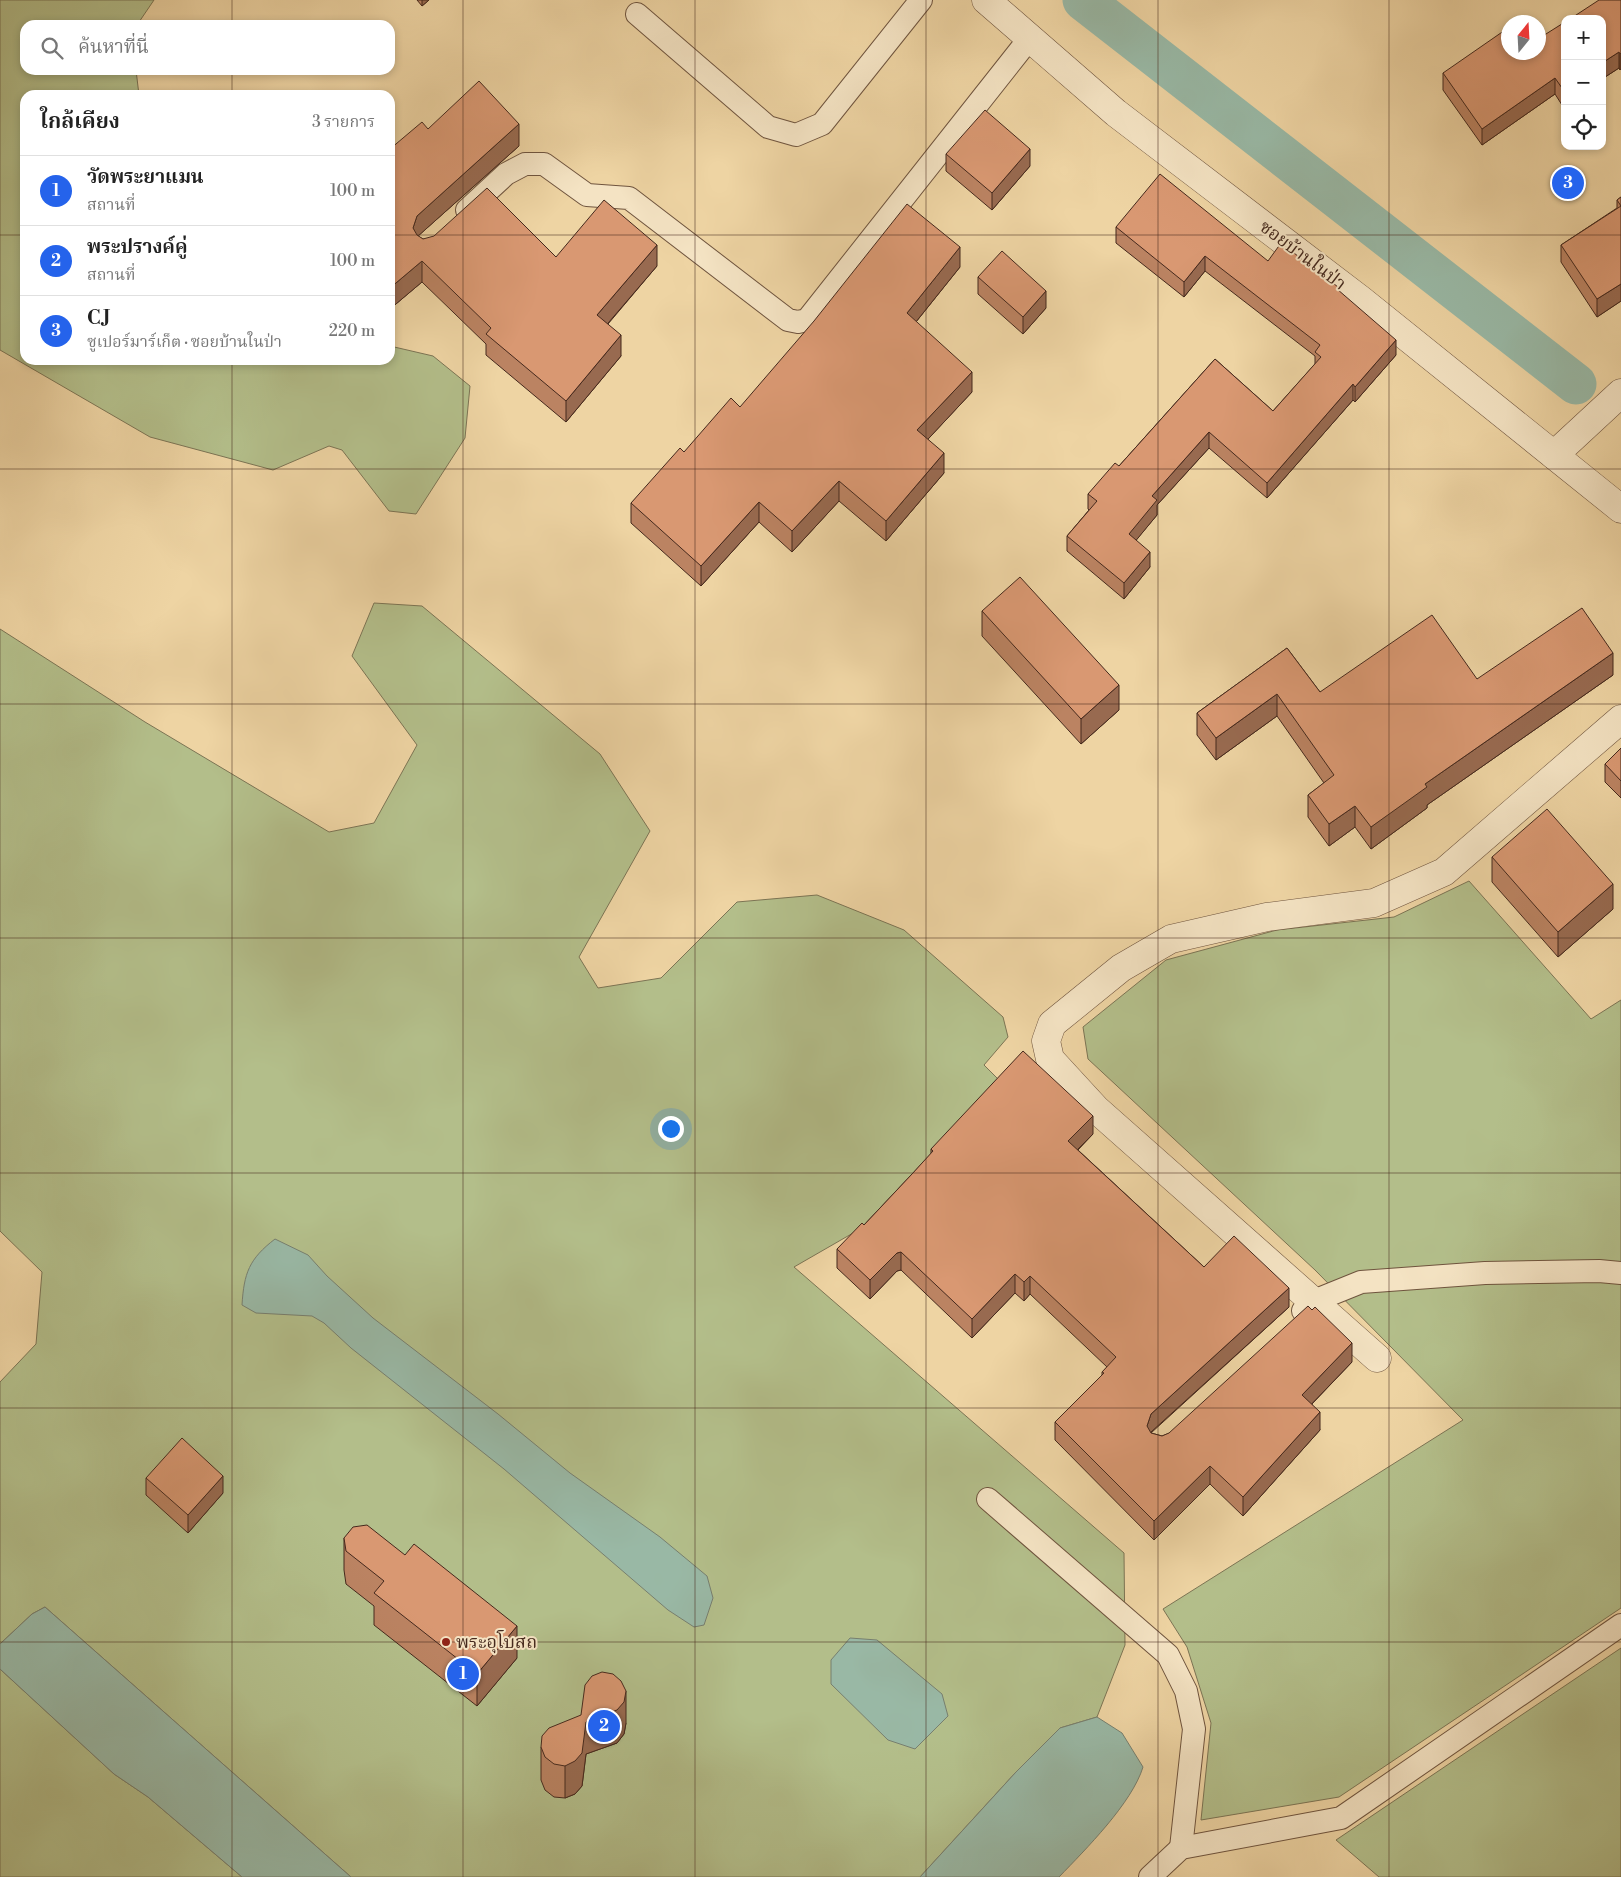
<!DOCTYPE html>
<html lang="th">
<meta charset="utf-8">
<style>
body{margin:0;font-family:"Libre Bodoni","Noto Serif Thai",serif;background:#f2f2f2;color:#222}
.controls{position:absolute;right:15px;top:15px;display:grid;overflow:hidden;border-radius:10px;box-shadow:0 2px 8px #0003}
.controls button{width:45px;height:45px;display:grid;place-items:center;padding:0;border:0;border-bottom:1px solid #e0e0e0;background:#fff;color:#222;font:25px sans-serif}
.compass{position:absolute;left:1501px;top:15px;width:45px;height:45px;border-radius:50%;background:#fff;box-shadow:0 2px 8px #0003;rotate:18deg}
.you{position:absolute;left:670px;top:1128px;width:18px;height:18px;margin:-12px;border:4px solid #fff;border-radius:50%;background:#1a73e8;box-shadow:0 0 0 8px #1a73e833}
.badge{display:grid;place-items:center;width:32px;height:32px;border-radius:50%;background:#2563eb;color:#fff;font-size:16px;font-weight:700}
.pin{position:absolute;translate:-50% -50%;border:2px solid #fff;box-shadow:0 1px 5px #0006}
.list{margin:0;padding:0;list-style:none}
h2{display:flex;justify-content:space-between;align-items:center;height:65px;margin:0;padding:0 20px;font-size:21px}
h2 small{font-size:16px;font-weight:400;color:#767676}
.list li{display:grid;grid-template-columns:32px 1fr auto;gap:15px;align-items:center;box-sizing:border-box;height:70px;padding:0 20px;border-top:1px solid #e0e0e0}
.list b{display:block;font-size:19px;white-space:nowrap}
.list p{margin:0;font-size:16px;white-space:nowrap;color:#767676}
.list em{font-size:16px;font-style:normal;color:#767676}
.icon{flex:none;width:28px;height:28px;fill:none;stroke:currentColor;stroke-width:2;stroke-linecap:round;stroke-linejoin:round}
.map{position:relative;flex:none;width:1621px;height:1877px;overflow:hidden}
.search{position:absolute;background:#fff;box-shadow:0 2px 8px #0003;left:20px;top:20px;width:375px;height:55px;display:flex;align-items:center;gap:12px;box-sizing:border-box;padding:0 18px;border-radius:15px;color:#767676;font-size:19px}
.panel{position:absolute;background:#fff;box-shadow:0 2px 8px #0003;left:20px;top:90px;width:375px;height:275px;border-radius:15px}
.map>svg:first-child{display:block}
</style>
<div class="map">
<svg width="1621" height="1877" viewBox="0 0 1621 1877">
<rect width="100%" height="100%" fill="#eed4a3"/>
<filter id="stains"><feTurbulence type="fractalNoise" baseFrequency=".004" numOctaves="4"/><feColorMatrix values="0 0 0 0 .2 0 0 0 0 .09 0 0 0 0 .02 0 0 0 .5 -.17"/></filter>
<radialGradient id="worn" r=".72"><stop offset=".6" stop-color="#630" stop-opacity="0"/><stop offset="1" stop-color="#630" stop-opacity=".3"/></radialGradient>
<!-- green -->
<g fill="#b3be8a" stroke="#7c7454">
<path d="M 0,0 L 154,0 L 137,25 L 25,25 L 25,70 L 136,70 L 139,95 L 25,95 L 25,360 L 390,360 L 390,346 L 433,356 L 470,386 L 465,438 L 416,514 L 389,511 L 342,450 L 329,446 L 273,470 L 150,437 L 0,350 Z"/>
<path d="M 374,603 L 422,606 L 600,754 L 650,831 L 579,957 L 598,988 L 661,978 L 737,902 L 817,895 L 904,930 L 1003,1017 L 1008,1037 L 984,1065 L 1000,1081 L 867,1225 L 794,1267 L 1124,1553 L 1125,1645 L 1097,1717 L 1060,1728 L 1016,1772 L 920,1877 L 351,1877 L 45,1607 L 32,1614 L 0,1644 L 0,1382 L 36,1344 L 42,1272 L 0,1231 L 0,629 L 145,722 L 329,832 L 374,823 L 417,745 L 352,656 Z"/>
<path d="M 1469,881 L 1591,1019 L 1621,1000 L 1621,1608 L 1339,1797 L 1201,1820 L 1211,1723 L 1187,1647 L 1163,1609 L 1463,1420 L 1315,1270 L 1088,1059 L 1083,1027 L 1166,960 L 1277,930 L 1394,917 Z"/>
<path d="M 1621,1648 L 1621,1877 L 1379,1877 L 1336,1840 Z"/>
<path d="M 0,1669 L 114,1774 L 148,1797 L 242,1877 L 0,1877 Z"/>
</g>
<!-- water -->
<g fill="#99b8a5" stroke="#777f6f">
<path d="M 275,1239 L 308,1255 L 327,1276 L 373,1318 L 498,1414 L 570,1473 L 660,1537 L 707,1576 L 713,1598 L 704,1625 L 694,1627 L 668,1610 L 504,1469 L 351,1348 L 324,1323 L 312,1316 L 256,1313 L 242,1305 C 244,1273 249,1259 275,1239 Z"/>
<path d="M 45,1607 L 351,1877 L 242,1877 L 148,1797 L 114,1774 L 0,1669 L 0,1644 L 32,1614 Z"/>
<path d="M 850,1638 L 877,1640 L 942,1694 L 948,1716 L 915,1749 L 888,1740 L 831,1684 L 831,1660 Z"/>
<path d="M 1097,1717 L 1122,1733 L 1143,1767 C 1132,1803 1086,1849 1059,1877 L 920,1877 L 1016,1772 L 1060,1728 Z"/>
</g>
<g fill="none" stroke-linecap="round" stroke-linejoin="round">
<!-- canal -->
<path stroke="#99b8a5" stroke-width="41" d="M 1083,0 L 1576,384"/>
<!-- service casing -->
<g stroke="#6f543e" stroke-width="24">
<g id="service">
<path d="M 637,14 L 768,127 L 796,135 L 822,124 L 921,0"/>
<path d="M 467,210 L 506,174 L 525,164 L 544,164 L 587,195 L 629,198 L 788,320 L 798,322 L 807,320 L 1029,39"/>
<path d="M 1303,1311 L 1314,1301 L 1361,1282 L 1485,1273 L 1599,1271 L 1621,1273"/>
<path d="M 988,1499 L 1168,1655 L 1186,1691 L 1194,1729 L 1181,1848"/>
<path d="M 1150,1877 L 1181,1848 L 1341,1818 L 1621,1625"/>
</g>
</g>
<!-- minor casing -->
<g stroke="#6f543e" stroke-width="29">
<g id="minor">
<path d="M 986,0 L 1116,113 L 1361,300 L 1621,509"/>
<path d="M 1554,455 L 1621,393"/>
<path d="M 1377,1358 L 1096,1109 L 1050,1059 L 1046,1041 L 1052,1024 L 1121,968 L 1171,939 L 1267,917 L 1374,903 L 1444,872 L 1621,719"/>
</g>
</g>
<!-- service -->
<use href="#service" stroke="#f4e3c3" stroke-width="22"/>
<!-- minor -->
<use href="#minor" stroke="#f4e3c3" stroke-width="28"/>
</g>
<!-- wall -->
<g fill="#bb8362" stroke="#45291d">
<path d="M 417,0 L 429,0 L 422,6 Z"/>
<path d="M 1621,0 L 1620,70 L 1619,68 L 1602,79 L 1602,19 Z"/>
<path d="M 1565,22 L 1565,103 L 1562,105 L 1555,94 L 1482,145 L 1443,90 L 1443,73 L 1508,52 L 1538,52 Z"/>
<path d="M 428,129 L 519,146 L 418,236 L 423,239 L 556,257 L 657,266 L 608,324 L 621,356 L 566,422 L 486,355 L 486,344 L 422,282 L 390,309 Z"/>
<path d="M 946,154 L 1030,166 L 992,210 L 946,171 Z"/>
<path d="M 1621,197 L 1621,301 L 1597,317 L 1561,262 L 1561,245 L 1617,208 L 1617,200 Z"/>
<path d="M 1116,227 L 1268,261 L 1338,291 L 1396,355 L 1355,402 L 1353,400 L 1267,498 L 1209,448 L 1157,505 L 1157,515 L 1136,540 L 1150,567 L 1124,599 L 1067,551 L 1067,536 L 1089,510 L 1088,509 L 1088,494 L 1119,466 L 1215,359 L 1273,411 L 1315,364 L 1315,356 L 1205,271 L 1184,297 L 1116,243 Z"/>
<path d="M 960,267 L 916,322 L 972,392 L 928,439 L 944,473 L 886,541 L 839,501 L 792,552 L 759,522 L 701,586 L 631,523 L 631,503 L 684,452 Z"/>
<path d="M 978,277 L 1046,308 L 1023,334 L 978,294 Z"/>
<path d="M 982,611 L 1119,710 L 1081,744 L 982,636 Z"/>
<path d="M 1287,648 L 1320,692 L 1477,679 L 1613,675 L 1427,805 L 1427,808 L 1371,849 L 1355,827 L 1329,846 L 1308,817 L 1308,795 L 1324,783 L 1277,716 L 1216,760 L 1197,735 L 1197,713 Z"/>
<path d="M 1621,748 L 1621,798 L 1605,782 L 1605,764 Z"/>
<path d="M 1492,857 L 1613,909 L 1558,957 L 1492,882 Z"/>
<path d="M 1093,1134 L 1078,1150 L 1204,1267 L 1289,1307 L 1151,1433 L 1162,1436 L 1352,1362 L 1312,1404 L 1320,1430 L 1243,1516 L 1210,1484 L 1154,1540 L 1055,1440 L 1055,1422 L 1102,1375 L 1102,1372 L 1107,1367 L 1030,1294 L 1024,1301 L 1015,1293 L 972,1338 L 901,1270 L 897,1271 L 870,1299 L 837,1268 L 837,1249 L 864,1225 L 931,1154 L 931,1149 Z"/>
<path d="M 146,1478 L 223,1493 L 188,1533 L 146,1495 Z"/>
<path d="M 344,1538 L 517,1658 L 477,1706 L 374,1625 L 374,1606 L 346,1584 L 344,1570 Z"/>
<path d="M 626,1723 L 624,1734 L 617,1743 L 586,1754 L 582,1786 L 575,1794 L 565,1798 L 554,1797 L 545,1790 L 541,1780 L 541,1747 Z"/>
</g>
<!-- shaded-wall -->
<g fill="#986a50" stroke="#45291d">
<path d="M 422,0 L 429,0 L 422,6 Z"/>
<path d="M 1619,52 L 1619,68 L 1602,79 L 1602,63 Z"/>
<path d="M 1621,53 L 1621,69 L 1620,70 L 1620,54 Z"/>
<path d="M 1555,78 L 1555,94 L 1482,145 L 1482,129 Z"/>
<path d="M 1565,87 L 1565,103 L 1562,105 L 1562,88 Z"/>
<path d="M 519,124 L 519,146 L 417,237 L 413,228 L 417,216 Z"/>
<path d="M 1030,149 L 1030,166 L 992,210 L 992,193 Z"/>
<path d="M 657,245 L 657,266 L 597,336 L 597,315 Z"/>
<path d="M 960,247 L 960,267 L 907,333 L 907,313 Z"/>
<path d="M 1205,256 L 1205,271 L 1184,297 L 1184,282 Z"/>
<path d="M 422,261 L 422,282 L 390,309 L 390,288 Z"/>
<path d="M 1621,284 L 1621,301 L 1597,317 L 1597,299 Z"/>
<path d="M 1046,291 L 1046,308 L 1023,334 L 1023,317 Z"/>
<path d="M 621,335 L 621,356 L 566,422 L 566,401 Z"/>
<path d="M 1396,340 L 1396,355 L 1355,402 L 1355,387 Z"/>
<path d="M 972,372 L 972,392 L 917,451 L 917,430 Z"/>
<path d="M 1353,384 L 1353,400 L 1267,498 L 1267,483 Z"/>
<path d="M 1209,432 L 1209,448 L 1157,505 L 1157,515 L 1129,549 L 1129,534 L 1152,496 Z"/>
<path d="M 944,453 L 944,473 L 886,541 L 886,521 Z"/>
<path d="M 839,481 L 839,501 L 792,552 L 792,531 Z"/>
<path d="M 759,502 L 759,522 L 701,586 L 701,566 Z"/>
<path d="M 1150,552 L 1150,567 L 1124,599 L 1124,583 Z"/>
<path d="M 1613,653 L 1613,675 L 1427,805 L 1427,808 L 1371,849 L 1371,827 L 1425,784 Z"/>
<path d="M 1119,685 L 1119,710 L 1081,744 L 1081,719 Z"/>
<path d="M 1277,694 L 1277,716 L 1216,760 L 1216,738 Z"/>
<path d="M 1355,806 L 1355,827 L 1329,846 L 1329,824 Z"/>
<path d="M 1613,884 L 1613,909 L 1558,957 L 1558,932 Z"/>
<path d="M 1093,1116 L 1093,1134 L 1068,1159 L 1068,1141 Z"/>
<path d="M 901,1252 L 901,1270 L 897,1271 L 870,1299 L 870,1280 L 897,1253 Z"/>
<path d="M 1015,1274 L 1015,1293 L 972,1338 L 972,1319 Z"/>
<path d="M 1030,1276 L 1030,1294 L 1024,1301 L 1024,1282 Z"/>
<path d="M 1289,1288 L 1289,1307 L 1151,1432 L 1147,1444 L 1147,1426 L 1151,1414 Z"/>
<path d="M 1352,1343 L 1352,1362 L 1302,1414 L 1302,1395 Z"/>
<path d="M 1320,1412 L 1320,1430 L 1243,1516 L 1243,1497 Z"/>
<path d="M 1210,1466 L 1210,1484 L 1154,1540 L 1154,1521 Z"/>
<path d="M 223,1476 L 223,1493 L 188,1533 L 188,1515 Z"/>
<path d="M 517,1626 L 517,1658 L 477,1706 L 477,1674 Z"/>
<path d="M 626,1691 L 626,1723 L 624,1734 L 617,1743 L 586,1754 L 582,1786 L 575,1794 L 565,1798 L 565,1766 L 586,1722 Z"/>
</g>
<!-- building -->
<g fill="#d99872" stroke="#45291d">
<path d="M 1599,0 L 1621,0 L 1621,53 L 1620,54 L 1619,52 L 1602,63 L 1602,19 L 1570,19 Z"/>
<path d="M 1565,22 L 1565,87 L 1562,88 L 1555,78 L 1482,129 L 1443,73 L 1508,28 L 1508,52 L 1538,52 L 1538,39 Z"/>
<path d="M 479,81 L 519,124 L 417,216 L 413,228 L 417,235 L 423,239 L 434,236 L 487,188 L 556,257 L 604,200 L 657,245 L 597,315 L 621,335 L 566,401 L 486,334 L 491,328 L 422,261 L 390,288 L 390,149 L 422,122 L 428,129 Z"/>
<path d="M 985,110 L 1030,149 L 992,193 L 946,154 Z"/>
<path d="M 1160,174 L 1268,261 L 1281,243 L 1338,287 L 1337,289 L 1396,340 L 1355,387 L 1353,384 L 1267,483 L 1209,432 L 1152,496 L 1157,500 L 1129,534 L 1150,552 L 1124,583 L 1067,536 L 1097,501 L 1088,494 L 1115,463 L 1119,466 L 1215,359 L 1273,411 L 1321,357 L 1315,352 L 1320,345 L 1205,256 L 1184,282 L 1116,227 Z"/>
<path d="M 1621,197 L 1621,284 L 1597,299 L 1561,245 L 1621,206 L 1617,200 Z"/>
<path d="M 907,204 L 960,247 L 907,313 L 972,372 L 917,430 L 944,453 L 886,521 L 839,481 L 792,531 L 759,502 L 701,566 L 631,503 L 680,448 L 684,452 L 731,398 L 740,407 L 814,321 Z"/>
<path d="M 1002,251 L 1046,291 L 1023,317 L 978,277 Z"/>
<path d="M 1020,577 L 1119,685 L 1081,719 L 982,611 Z"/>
<path d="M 1582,608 L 1613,653 L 1425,784 L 1427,787 L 1371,827 L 1355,806 L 1329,824 L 1308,795 L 1334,775 L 1277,694 L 1216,738 L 1197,713 L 1287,648 L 1320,692 L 1432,615 L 1477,679 Z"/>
<path d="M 1621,748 L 1621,781 L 1605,764 Z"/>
<path d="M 1547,809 L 1613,884 L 1558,932 L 1492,857 Z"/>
<path d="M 1023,1051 L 1093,1116 L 1068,1141 L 1204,1267 L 1234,1236 L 1289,1288 L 1151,1414 L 1147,1426 L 1151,1433 L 1162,1436 L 1169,1433 L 1308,1306 L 1312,1310 L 1315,1307 L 1352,1343 L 1302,1395 L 1320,1412 L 1243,1497 L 1210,1466 L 1154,1521 L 1055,1422 L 1104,1373 L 1102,1372 L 1116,1357 L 1030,1276 L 1024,1282 L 1015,1274 L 972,1319 L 901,1252 L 897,1253 L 870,1280 L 837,1249 L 862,1223 L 864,1225 L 912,1174 L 933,1151 L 931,1149 Z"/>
<path d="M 182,1438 L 223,1476 L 188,1515 L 146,1478 Z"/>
<path d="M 367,1525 L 405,1555 L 414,1544 L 517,1626 L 477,1674 L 374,1593 L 384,1581 L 346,1551 L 344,1538 L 353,1527 Z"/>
<path d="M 602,1672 L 613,1674 L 621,1681 L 626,1691 L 624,1702 L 617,1710 L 586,1722 L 582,1753 L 575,1761 L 565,1766 L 554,1764 L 545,1757 L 541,1747 L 542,1736 L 549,1728 L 581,1715 L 585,1685 L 592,1676 Z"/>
</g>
<!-- grid -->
<path fill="none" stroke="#45291d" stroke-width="1" stroke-opacity="0.55" d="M 232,0 L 232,25M 463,0 L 463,1877M 695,0 L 695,1877M 926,0 L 926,1877M 1158,0 L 1158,1877M 1389,0 L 1389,1877M 232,70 L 232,95M 0,235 L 25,235M 390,235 L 1621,235M 232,360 L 232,1877M 0,469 L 1621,469M 0,704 L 1621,704M 0,938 L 1621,938M 0,1173 L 1621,1173M 0,1408 L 1621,1408M 0,1642 L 1621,1642"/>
<!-- markers -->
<circle fill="#8f2418" stroke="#f4e3c3" stroke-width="2" cx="446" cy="1642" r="5"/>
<g text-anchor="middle" stroke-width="4" stroke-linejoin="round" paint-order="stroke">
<!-- street labels -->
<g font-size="18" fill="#45291d" stroke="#f4e3c3">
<text transform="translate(1303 255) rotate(37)" y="6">ซอยบ้านในป่า</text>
</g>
<!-- poi labels -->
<g font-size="18" fill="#45291d" stroke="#f4e3c3" text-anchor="start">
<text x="456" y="1648">พระอุโบสถ</text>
</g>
</g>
<rect width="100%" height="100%" filter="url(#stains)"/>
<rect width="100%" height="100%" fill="url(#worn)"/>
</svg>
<div class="controls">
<button>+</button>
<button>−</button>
<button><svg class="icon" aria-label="locate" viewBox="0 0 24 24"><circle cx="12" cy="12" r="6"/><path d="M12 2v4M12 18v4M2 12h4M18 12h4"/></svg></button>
</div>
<svg class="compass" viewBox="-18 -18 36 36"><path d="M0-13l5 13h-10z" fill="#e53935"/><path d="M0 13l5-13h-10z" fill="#767676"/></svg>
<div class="you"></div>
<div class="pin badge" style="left:463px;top:1674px">1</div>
<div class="pin badge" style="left:604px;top:1726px">2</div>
<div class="pin badge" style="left:1568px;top:183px">3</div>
<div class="search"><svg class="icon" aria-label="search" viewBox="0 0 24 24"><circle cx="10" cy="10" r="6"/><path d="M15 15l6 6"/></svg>ค้นหาที่นี่</div>
<section class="panel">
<h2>ใกล้เคียง<small>3 รายการ</small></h2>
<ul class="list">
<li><span class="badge">1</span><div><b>วัดพระยาแมน</b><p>สถานที่</p></div><em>100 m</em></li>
<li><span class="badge">2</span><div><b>พระปรางค์คู่</b><p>สถานที่</p></div><em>100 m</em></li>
<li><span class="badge">3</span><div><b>CJ</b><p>ซูเปอร์มาร์เก็ต · ซอยบ้านในป่า</p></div><em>220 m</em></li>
</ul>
</section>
</div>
